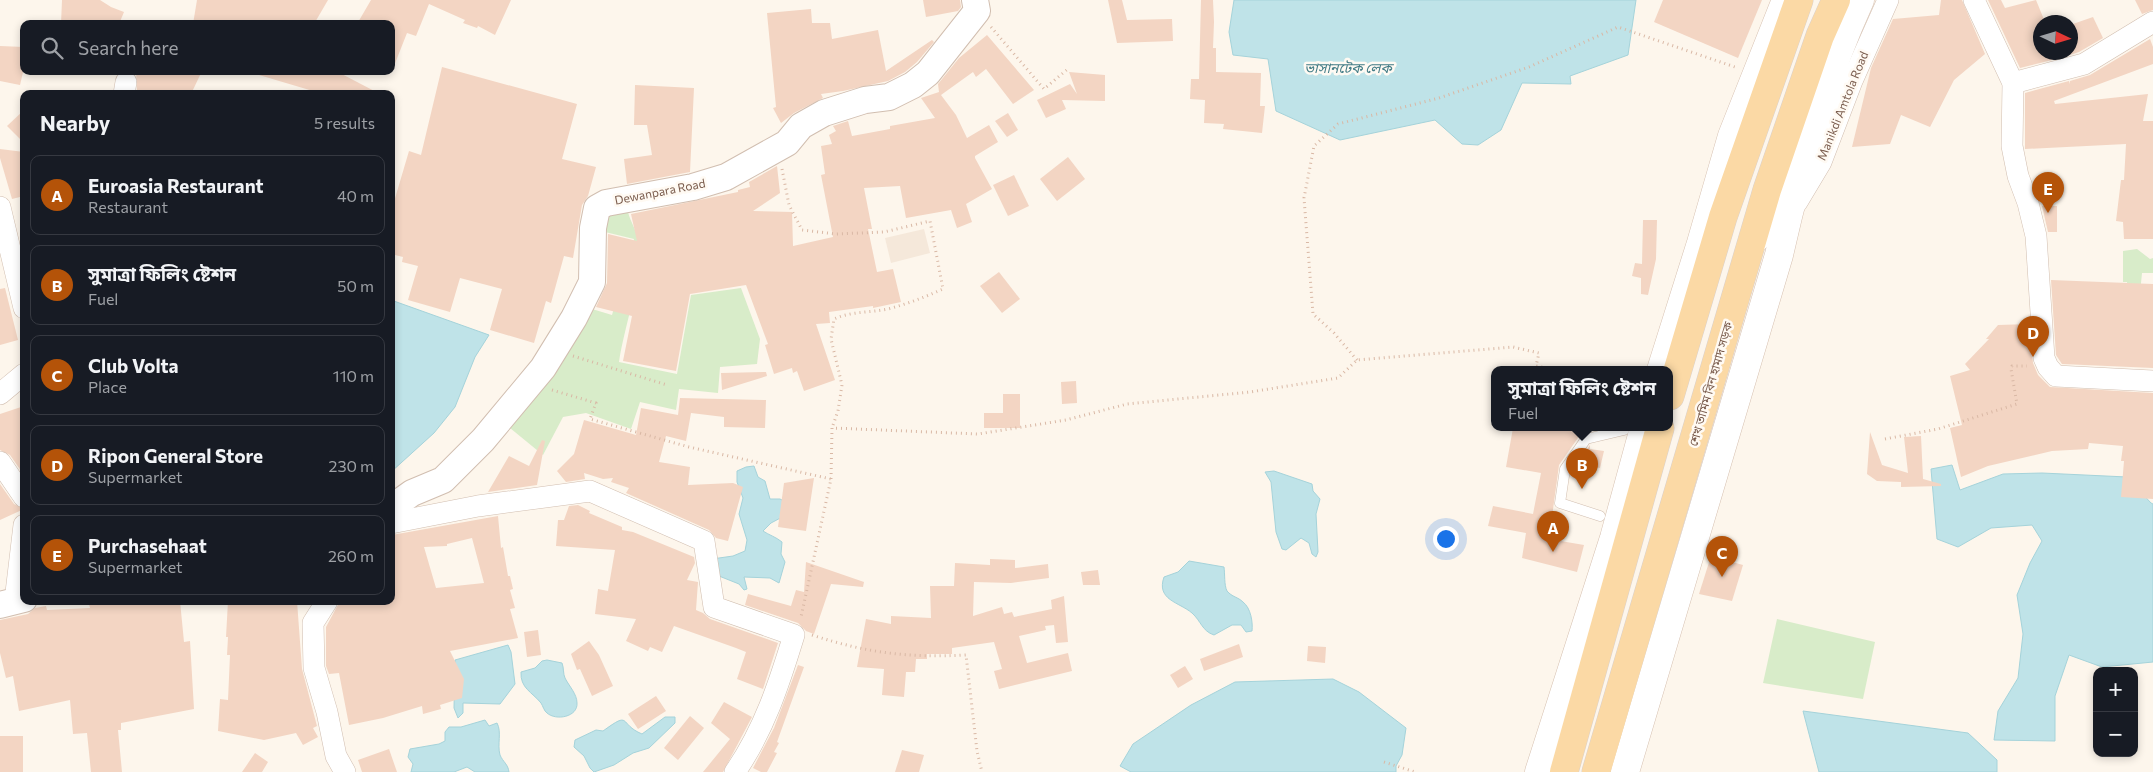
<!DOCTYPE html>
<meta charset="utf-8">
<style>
body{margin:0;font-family:Commissioner,"Noto Sans Bengali",sans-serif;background:#242831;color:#f1f3f6}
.controls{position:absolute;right:15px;bottom:15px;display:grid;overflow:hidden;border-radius:10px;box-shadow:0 2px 8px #0003}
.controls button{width:45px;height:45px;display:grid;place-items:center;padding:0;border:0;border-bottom:1px solid #363941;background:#171b24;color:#f1f3f6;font:25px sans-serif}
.compass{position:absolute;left:2033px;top:15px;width:45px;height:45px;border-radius:50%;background:#171b24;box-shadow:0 2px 8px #0003;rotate:94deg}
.you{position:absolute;left:1445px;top:538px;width:18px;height:18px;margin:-12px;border:4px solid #fff;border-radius:50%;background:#1a73e8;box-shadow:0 0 0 8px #1a73e833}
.badge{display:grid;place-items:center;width:32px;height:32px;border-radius:50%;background:#b45309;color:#fff;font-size:16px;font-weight:700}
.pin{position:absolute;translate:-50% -41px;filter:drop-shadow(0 1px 2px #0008)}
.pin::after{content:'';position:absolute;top:26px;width:18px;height:15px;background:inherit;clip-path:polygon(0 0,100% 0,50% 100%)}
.popup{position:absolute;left:1491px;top:366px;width:182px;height:65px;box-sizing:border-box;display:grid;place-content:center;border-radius:10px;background:#171b24;filter:drop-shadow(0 1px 4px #0005);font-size:16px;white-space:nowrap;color:#9ea1a6}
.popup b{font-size:19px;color:#f1f3f6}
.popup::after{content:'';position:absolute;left:50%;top:100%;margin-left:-10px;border:10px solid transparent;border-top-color:#171b24}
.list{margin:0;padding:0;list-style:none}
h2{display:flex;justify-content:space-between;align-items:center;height:65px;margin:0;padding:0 20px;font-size:21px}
h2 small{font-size:16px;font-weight:400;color:#9ea1a6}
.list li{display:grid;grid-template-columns:32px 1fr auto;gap:15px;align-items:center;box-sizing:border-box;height:80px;margin:0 10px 10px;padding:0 10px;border:1px solid #363941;border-radius:10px}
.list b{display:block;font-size:19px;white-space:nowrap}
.list p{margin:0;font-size:16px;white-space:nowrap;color:#9ea1a6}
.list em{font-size:16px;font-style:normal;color:#9ea1a6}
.icon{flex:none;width:28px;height:28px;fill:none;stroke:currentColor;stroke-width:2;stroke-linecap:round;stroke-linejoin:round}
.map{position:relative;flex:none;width:2153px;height:772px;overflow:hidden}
.search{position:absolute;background:#171b24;box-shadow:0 2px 8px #0003;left:20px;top:20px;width:375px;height:55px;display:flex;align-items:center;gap:12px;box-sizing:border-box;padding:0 18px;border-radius:10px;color:#9ea1a6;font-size:19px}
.panel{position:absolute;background:#171b24;box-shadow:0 2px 8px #0003;left:20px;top:90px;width:375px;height:515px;border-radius:10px}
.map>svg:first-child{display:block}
</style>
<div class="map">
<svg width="2153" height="772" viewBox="0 0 2153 772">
<rect width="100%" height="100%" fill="#fdf6ec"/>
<!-- residential -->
<path fill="#f5e8da" d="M 924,229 L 930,253 L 891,263 L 885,238 Z"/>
<!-- green -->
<g fill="#d8ecc9">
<path d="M 628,212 C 630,221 638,233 638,241 C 642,282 625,322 619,362 L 677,374 L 691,295 L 741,288 L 760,339 L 757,364 L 720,367 L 718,393 L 679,389 L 676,410 L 640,402 L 631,429 L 586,413 L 563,417 L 543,455 L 510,428 L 592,309 L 612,315 L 634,239 L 605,232 L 608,216 Z"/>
<path d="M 2137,249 L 2150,259 L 2153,258 L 2153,273 L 2142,273 L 2140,293 L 2128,294 L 2127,282 L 2123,282 L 2123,251 Z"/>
<path d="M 1777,619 L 1875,642 L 1863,699 L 1763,683 Z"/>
</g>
<!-- water -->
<g fill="#bfe3e8" stroke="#a5d3da">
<path d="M 1234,0 L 1636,0 L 1628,55 L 1570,76 L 1571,84 L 1522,83 L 1501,130 L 1478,145 L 1462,144 L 1435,120 L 1340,140 L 1276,111 L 1268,59 L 1233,55 L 1229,32 Z"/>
<path d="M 391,300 L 489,335 L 475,357 L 455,407 L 434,433 L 391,472 Z"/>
<path d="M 1952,465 L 1960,490 L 2003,474 L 2042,473 L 2127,477 L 2151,503 L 2153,504 L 2153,662 L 2102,667 L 2069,655 L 2055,696 L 2055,741 L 1994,740 L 1998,711 L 2018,678 L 2023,634 L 2017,595 L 2030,563 L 2042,541 L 2032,525 L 1991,528 L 1958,547 L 1937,539 L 1931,469 Z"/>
<path d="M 754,466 L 758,477 L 765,481 L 770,499 L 780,499 L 786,502 L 786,515 L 771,523 L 763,531 C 769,535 776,537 782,542 L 781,554 L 785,562 L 779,583 L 770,578 L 744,577 L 747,589 L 744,590 L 739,584 L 719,576 L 712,559 L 733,556 L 745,551 L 747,540 L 739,514 L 743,498 L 737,482 L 737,471 L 746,467 Z"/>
<path d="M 1274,471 L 1312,484 L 1313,491 L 1320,499 L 1316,514 L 1318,552 L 1316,557 L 1312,554 L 1309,543 L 1301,538 L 1286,550 L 1282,549 L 1276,532 L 1271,482 L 1265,472 Z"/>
<path d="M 1189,561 L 1224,567 C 1225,574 1224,585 1227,591 C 1232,597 1238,597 1243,602 C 1251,608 1253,623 1252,631 L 1246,632 L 1241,625 L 1232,625 L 1214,635 C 1202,631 1201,621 1192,613 C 1179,602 1156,600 1164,577 L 1178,572 Z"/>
<path d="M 508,645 L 511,652 L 515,684 L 500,704 L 463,703 L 463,713 L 458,718 L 454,708 L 455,660 Z"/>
<path d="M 547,660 L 562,663 C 564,668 563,674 565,678 C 569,686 577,694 577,703 C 578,717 556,721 547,713 C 544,711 543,706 541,703 C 532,692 520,688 521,672 L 535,668 L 542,661 Z"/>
<path d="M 1333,679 L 1359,692 L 1406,728 L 1402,755 L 1396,766 L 1396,772 L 1131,772 L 1120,766 L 1133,744 L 1191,705 L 1235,682 Z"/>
<path d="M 1803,711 L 1968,733 L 1997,760 L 1997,772 L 1819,772 Z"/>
<path d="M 665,717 L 675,717 L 675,723 L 649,748 L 633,753 L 614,765 L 594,772 L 590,768 L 584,756 L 574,747 L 575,740 L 596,730 L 603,731 C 632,710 618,724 642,734 Z"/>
<path d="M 485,720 L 489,726 L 497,723 C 502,732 497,744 500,755 C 503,762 508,764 509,772 L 475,772 L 467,767 L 454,772 L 411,772 L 413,764 L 408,757 L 410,749 L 439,744 L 445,741 L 445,732 L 449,727 L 461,727 Z"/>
</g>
<!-- building -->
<g fill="#f3d5c3" fill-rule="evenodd">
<path d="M 62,0 L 100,0 L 111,7 L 124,12 L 119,24 L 61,24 Z"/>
<path d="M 197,0 L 328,0 L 314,24 L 193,24 Z"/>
<path d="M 371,0 L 511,0 L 495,35 L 478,26 L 477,28 L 463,23 L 465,20 L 429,4 L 416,36 L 407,33 L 392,71 L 391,24 L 357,24 Z"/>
<path d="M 923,0 L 960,0 L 961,7 L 958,11 L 926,17 Z"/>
<path d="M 1108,0 L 1122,0 L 1127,20 L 1172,19 L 1173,41 L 1117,43 Z"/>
<path d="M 1201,0 L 1213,0 L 1214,22 L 1213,48 L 1216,48 L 1216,72 L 1261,73 L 1260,106 L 1265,106 L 1262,133 L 1223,129 L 1224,124 L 1204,123 L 1205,100 L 1190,99 L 1191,79 L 1199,79 Z"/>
<path d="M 1663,0 L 1762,0 L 1738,58 L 1654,22 Z"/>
<path d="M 1941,0 L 1962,0 L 1985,54 L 1954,80 L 1930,127 L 1901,115 L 1890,144 L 1852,147 L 1871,68 L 1893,19 L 1939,15 Z"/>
<path d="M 1988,0 L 2001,0 L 2005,8 L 2036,0 L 2045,22 L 2040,22 L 2040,52 L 2057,52 L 2060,58 L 2020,68 Z"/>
<path d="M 2135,0 L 2153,0 L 2153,10 L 2142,14 Z"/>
<path d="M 811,9 L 812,23 L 830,23 L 832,39 L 878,30 L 886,71 L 932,40 L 934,42 L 917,62 L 905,72 L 888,81 L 843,91 L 821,94 L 823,98 L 794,113 L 781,123 L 773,108 L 776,107 L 767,13 Z"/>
<path d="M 2093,17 L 2103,38 L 2079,52 L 2070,55 L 2070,25 Z"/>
<path d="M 987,35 L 1034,90 L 1013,104 L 986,69 L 976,77 L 973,72 L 941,95 L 956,115 L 967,138 L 989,125 L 998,142 L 975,156 L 975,158 L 992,189 L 966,204 L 972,222 L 957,228 L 951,210 L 906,218 L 900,186 L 864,188 L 872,229 L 868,229 L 877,272 L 893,269 L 901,302 L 873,308 L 873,306 L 829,312 L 830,323 L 816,324 L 835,380 L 804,391 L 797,371 L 793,373 L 792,368 L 774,374 L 765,345 L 768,344 L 746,285 L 690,294 L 676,371 L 623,361 L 632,316 L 596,307 L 607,283 L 608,234 L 637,241 L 631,214 L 738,192 L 738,190 L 750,187 L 749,182 L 777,166 L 780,193 L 753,211 L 792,212 L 793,246 L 833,237 L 821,175 L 825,174 L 821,146 L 832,144 L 829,135 L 836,131 L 833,126 L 848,121 L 852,136 L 890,129 L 890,126 L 935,118 L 921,98 L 939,92 L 938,84 L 959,58 Z"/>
<path d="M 2150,39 L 2153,47 L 2153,64 L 2054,101 L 2055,104 L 2148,94 L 2143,121 L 2153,121 L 2153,239 L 2124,239 L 2123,222 L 2116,221 L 2121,180 L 2124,180 L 2126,144 L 2025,149 L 2025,93 L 2069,81 L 2070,84 L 2070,81 L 2090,75 Z"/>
<path d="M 0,46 L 24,47 L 24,68 L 20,85 L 0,81 Z"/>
<path d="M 442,67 L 577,104 L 562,159 L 596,167 L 588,196 L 582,205 L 573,258 L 564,256 L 551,303 L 546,301 L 534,343 L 490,330 L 502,289 L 460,278 L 450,312 L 408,300 L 418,266 L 402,262 L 403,257 L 391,254 L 391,212 L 409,151 L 421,155 Z"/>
<path d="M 136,71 L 202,71 L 191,94 L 148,94 L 137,90 Z"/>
<path d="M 260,71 L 336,71 L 380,94 L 323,94 L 259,75 Z"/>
<path d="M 1069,72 L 1105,75 L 1105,101 L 1062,100 L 1066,109 L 1046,118 L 1037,100 L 1070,84 L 1077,94 Z"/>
<path d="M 635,85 L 694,88 L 690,172 L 627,184 L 624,159 L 652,155 L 647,125 L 634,125 Z"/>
<path d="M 24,110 L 24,143 L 7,126 Z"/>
<path d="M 1008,113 L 1018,130 L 1007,137 L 995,121 Z"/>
<path d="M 0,149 L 24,152 L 24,196 L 12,199 L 0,158 Z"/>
<path d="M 1068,157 L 1085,179 L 1057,201 L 1040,179 Z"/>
<path d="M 1014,175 L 1029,206 L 1008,216 L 993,185 Z"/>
<path d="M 2042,206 L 2057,206 L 2057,232 L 2048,232 Z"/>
<path d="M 1643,220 L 1657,220 L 1656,259 L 1648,295 L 1641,294 L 1641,278 L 1632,276 L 1635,263 L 1642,264 Z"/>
<path d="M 999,272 L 1020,299 L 1002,313 L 980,286 Z"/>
<path d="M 2051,280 L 2153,284 L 2153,368 L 2062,364 L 2056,355 Z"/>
<path d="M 5,288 L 18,340 L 0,345 L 0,289 Z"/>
<path d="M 2029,324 L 2033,363 L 2038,375 L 2050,387 L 2153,393 L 2153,499 L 2121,497 L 2124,461 L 2121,461 L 2123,446 L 2089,443 L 2088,449 L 2052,451 L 1988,466 L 1961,477 L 1950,428 L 1962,425 L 1950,376 L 1970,370 L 1965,364 L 1989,339 L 1986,339 L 1998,325 Z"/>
<path d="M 766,372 L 767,376 L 722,390 L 721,373 Z"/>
<path d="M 1076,381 L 1077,403 L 1062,404 L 1061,382 Z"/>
<path d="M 1003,394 L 1020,394 L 1020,428 L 984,428 L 984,413 L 1003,413 Z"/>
<path d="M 680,398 L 766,400 L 765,428 L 724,427 L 724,417 L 691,413 L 686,441 L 666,436 L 659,462 L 690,467 L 688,485 L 733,483 L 743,487 L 728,541 L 716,538 L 709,530 L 626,493 L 629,488 L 611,482 L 613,478 L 603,479 L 584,473 L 585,479 L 566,482 L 557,471 L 574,454 L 584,420 L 636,435 L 641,408 L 678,415 Z"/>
<path d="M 24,406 L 24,475 L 10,455 L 0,450 L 0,414 Z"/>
<path d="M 1513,428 L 1594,428 L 1593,430 L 1580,435 L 1559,465 L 1549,539 L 1584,545 L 1577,572 L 1522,558 L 1526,533 L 1488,526 L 1493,506 L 1533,514 L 1541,473 L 1506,467 Z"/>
<path d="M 1870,432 L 1882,465 L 1908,473 L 1904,437 L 1921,436 L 1923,479 L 1941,484 L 1941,486 L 1901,487 L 1901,482 L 1877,481 L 1867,474 Z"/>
<path d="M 542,440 L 545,441 L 537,485 L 488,492 L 509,456 L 529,466 Z"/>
<path d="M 1590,445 L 1590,449 L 1604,451 L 1600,468 L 1577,463 Z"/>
<path d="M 814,478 L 806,531 L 778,527 L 784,483 Z"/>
<path d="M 0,484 L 14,504 L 24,509 L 0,520 Z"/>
<path d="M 578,505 L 590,511 L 589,513 L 622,527 L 622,530 L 633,532 L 694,557 L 695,563 L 687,580 L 698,582 L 696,610 L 703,613 L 710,619 L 778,643 L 763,689 L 737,679 L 746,652 L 736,648 L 674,626 L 662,652 L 650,647 L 648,651 L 626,641 L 636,619 L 595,614 L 598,589 L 608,591 L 615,550 L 556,546 L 558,520 L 564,520 L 569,506 Z"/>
<path d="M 498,516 L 501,548 L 503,547 L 508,576 L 510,576 L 513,589 L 510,590 L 515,608 L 510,609 L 518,638 L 450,651 L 464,679 L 462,698 L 440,705 L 441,709 L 423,714 L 422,706 L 383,718 L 349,725 L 339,673 L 329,674 L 326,666 L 326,627 L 340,601 L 391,601 L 391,550 L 393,550 L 392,535 ZM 472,538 L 484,583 L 436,588 L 424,547 L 447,546 L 447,544 Z"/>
<path d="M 1711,556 L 1743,565 L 1732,601 L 1699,594 Z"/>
<path d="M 990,559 L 1015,560 L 1015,568 L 1048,564 L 1049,578 L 1011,583 L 974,582 L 973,616 L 1002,607 L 1004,614 L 1012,612 L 1014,617 L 1052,609 L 1051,600 L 1064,596 L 1068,642 L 1056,643 L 1054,625 L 1045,626 L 1046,630 L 1019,636 L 1027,663 L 1068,653 L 1072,671 L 999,689 L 994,671 L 1002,669 L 994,642 L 952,648 L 952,654 L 927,654 L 927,659 L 916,659 L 915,672 L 906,672 L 904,697 L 882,695 L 884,669 L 857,667 L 866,619 L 891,624 L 891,616 L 931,618 L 930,586 L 954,586 L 955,563 L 990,565 Z"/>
<path d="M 806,562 L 864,582 L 863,587 L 831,584 L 814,634 L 806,631 L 798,623 L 745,605 L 748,594 L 791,606 L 796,590 L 804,592 Z"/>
<path d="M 1098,570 L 1100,585 L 1083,585 L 1081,572 Z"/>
<path d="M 88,601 L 180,601 L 184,642 L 190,641 L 194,709 L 121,723 L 121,730 L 118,730 L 122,772 L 91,772 L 87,733 L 73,734 L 70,700 L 19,711 L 13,676 L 6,678 L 0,653 L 0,620 L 28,614 L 35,608 L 46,606 L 47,610 L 90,608 Z"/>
<path d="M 228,601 L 297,601 L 302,669 L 317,726 L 313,728 L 318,737 L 303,745 L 296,733 L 264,740 L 218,731 L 220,699 L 228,700 L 230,655 L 227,655 L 228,637 L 226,637 Z"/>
<path d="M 538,630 L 541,655 L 527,657 L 524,632 Z"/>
<path d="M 589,641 L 599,655 L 613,686 L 592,696 L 580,669 L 577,670 L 571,654 Z"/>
<path d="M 1239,644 L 1243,657 L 1204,671 L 1200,659 Z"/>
<path d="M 1308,646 L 1326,647 L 1325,663 L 1307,661 Z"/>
<path d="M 798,665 L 804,667 L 777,742 L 779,743 L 774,752 L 777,753 L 767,772 L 761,772 L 753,768 L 774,728 Z"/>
<path d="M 1185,666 L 1193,679 L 1178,688 L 1170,675 Z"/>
<path d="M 656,696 L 666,711 L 638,729 L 628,714 Z"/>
<path d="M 724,702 L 752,717 L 723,772 L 703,772 L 730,739 L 711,723 Z"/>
<path d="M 690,716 L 704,728 L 678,760 L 664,748 Z"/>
<rect x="0" y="736" width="23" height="36"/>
<path d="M 389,749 L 397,772 L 362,772 L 358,760 Z"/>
<path d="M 902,750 L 924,755 L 919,772 L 895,772 Z"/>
<path d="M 255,753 L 268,762 L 262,772 L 242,772 Z"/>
</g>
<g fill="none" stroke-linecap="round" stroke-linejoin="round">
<!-- service casing -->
<g stroke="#d1beb0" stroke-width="11">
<path id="service" d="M 1600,516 L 1560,503 L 1565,469 L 1586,439 L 1624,430"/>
</g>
<!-- minor casing -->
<g stroke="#d1beb0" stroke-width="22">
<g id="minor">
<path d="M 1974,0 L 2013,83 L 2012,146 L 2018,176 L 2028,203 L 2036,236 L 2044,358 L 2048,367 L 2056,376 L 2153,381"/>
<path d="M 2013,83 L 2084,64 L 2153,22"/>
<path d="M 124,94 L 126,82"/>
<path d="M 0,207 L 24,308"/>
<path d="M 1749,250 L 1797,202 L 1821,162 L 1852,81 L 1888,0"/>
<path d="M 0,394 L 24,374"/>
<path d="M 0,462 L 24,497"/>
<path d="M 391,523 L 478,506 L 590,491 L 704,541 L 714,607 L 794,635 C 779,684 764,730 735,772"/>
<path d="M 15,601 L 24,525"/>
<path d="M 327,601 L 313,623 L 314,668 L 327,712 L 336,756 L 345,772"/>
</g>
</g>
<!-- tertiary casing -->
<g stroke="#d1beb0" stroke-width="28">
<g id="tertiary">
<path d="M 391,508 L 412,493 L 443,480 L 483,440 L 543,368 L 574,318 L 592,282 L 593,228 L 597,208 L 606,203 L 693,187 L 726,177 L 787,143 L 801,126 L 824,113 L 865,100 L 889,97 L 913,85 L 928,73 L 977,11 L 975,0"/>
<path d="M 0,605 L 24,599"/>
</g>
</g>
<!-- secondary casing -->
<g stroke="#d6c0b0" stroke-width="29">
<g id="secondary">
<path d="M 1661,370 L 1701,243 L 1732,136 L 1786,0"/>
<path d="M 1539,772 L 1614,538 L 1644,428"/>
<path d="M 1625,772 L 1779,255 C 1798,170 1824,79 1860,0"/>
</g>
</g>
<!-- primary casing -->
<g stroke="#dad1cd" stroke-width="29">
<g id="primary">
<path d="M 1670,396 L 1723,217 L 1799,0"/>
<path d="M 1564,772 L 1660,428"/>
<path d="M 1596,772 L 1767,190 L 1820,36 L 1836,0"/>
</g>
</g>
<!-- path -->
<g stroke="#d9b8a5" stroke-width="3" stroke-dasharray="1 4" stroke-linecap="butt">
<path d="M 991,27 L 1044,89 L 1069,68"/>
<path d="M 782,169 L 789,205 L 802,230 L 836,234 L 884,232 L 930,221 L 943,289 C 925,297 907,304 888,309 C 869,313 852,311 834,319 L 831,339 L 842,385 L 838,411 L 832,428"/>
<path d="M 573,356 L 667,385"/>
<path d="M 1357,360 L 1334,333 L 1313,314 L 1304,198 L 1314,146 L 1338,124 L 1439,98 L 1529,67 L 1618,27 L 1735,67"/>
<path d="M 552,390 L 596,403 L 590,419 L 689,447 L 831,479 L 801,617"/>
<path d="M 1885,439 L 1938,429 L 2017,404 L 2011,369 L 2012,366 L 2027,366"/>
<path d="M 831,479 L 832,428 L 978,434 L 1066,420 L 1127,404 L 1250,392 L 1338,378 L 1357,360 L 1513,347 L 1539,353 L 1536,366 L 1557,370"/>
<path d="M 812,635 C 867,653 908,658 966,655 L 977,751 L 982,772"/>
<path d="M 1384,762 L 1415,772"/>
</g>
<!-- service -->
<use href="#service" stroke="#fff" stroke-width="10"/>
<!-- minor -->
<use href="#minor" stroke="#fff" stroke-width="21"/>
<!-- tertiary -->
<use href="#tertiary" stroke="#fff" stroke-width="26"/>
<!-- secondary -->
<use href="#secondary" stroke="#fff" stroke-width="28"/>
<!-- primary -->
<use href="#primary" stroke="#fbd9a5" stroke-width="28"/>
</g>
<g text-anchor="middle" stroke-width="5" stroke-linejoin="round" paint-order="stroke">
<!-- street labels -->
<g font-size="12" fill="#7a5c4d" stroke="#fffaf3">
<text transform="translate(1843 106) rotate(-68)" y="4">Manikdi Amtola Road</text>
<text transform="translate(660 192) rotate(-11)" y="4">Dewanpara Road</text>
<text transform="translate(1711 384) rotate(-74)" y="4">শেখ তামিম বিন হামাদ সড়ক</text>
</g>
<!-- water labels -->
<g font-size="14" font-style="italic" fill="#437c86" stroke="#fffaf3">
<text x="1348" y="73">ভাসানটেক লেক</text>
</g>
</g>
</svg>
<div class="controls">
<button>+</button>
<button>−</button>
</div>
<svg class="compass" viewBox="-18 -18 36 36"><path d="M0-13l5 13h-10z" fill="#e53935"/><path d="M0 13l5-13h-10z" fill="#9ea1a6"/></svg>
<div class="you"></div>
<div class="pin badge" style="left:1553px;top:552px">A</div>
<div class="pin badge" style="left:1582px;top:489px">B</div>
<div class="popup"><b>সুমাত্রা ফিলিং ষ্টেশন</b>Fuel</div>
<div class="pin badge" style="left:1722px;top:577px">C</div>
<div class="pin badge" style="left:2033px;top:357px">D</div>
<div class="pin badge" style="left:2048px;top:213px">E</div>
<div class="search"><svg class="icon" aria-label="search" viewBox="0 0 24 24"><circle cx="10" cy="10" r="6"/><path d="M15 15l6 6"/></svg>Search here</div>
<section class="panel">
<h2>Nearby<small>5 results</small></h2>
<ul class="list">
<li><span class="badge">A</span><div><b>Euroasia Restaurant</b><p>Restaurant</p></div><em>40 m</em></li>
<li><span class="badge">B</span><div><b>সুমাত্রা ফিলিং ষ্টেশন</b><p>Fuel</p></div><em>50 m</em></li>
<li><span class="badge">C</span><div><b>Club Volta</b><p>Place</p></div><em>110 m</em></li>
<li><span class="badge">D</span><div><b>Ripon General Store</b><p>Supermarket</p></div><em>230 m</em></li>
<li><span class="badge">E</span><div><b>Purchasehaat</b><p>Supermarket</p></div><em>260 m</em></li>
</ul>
</section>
</div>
